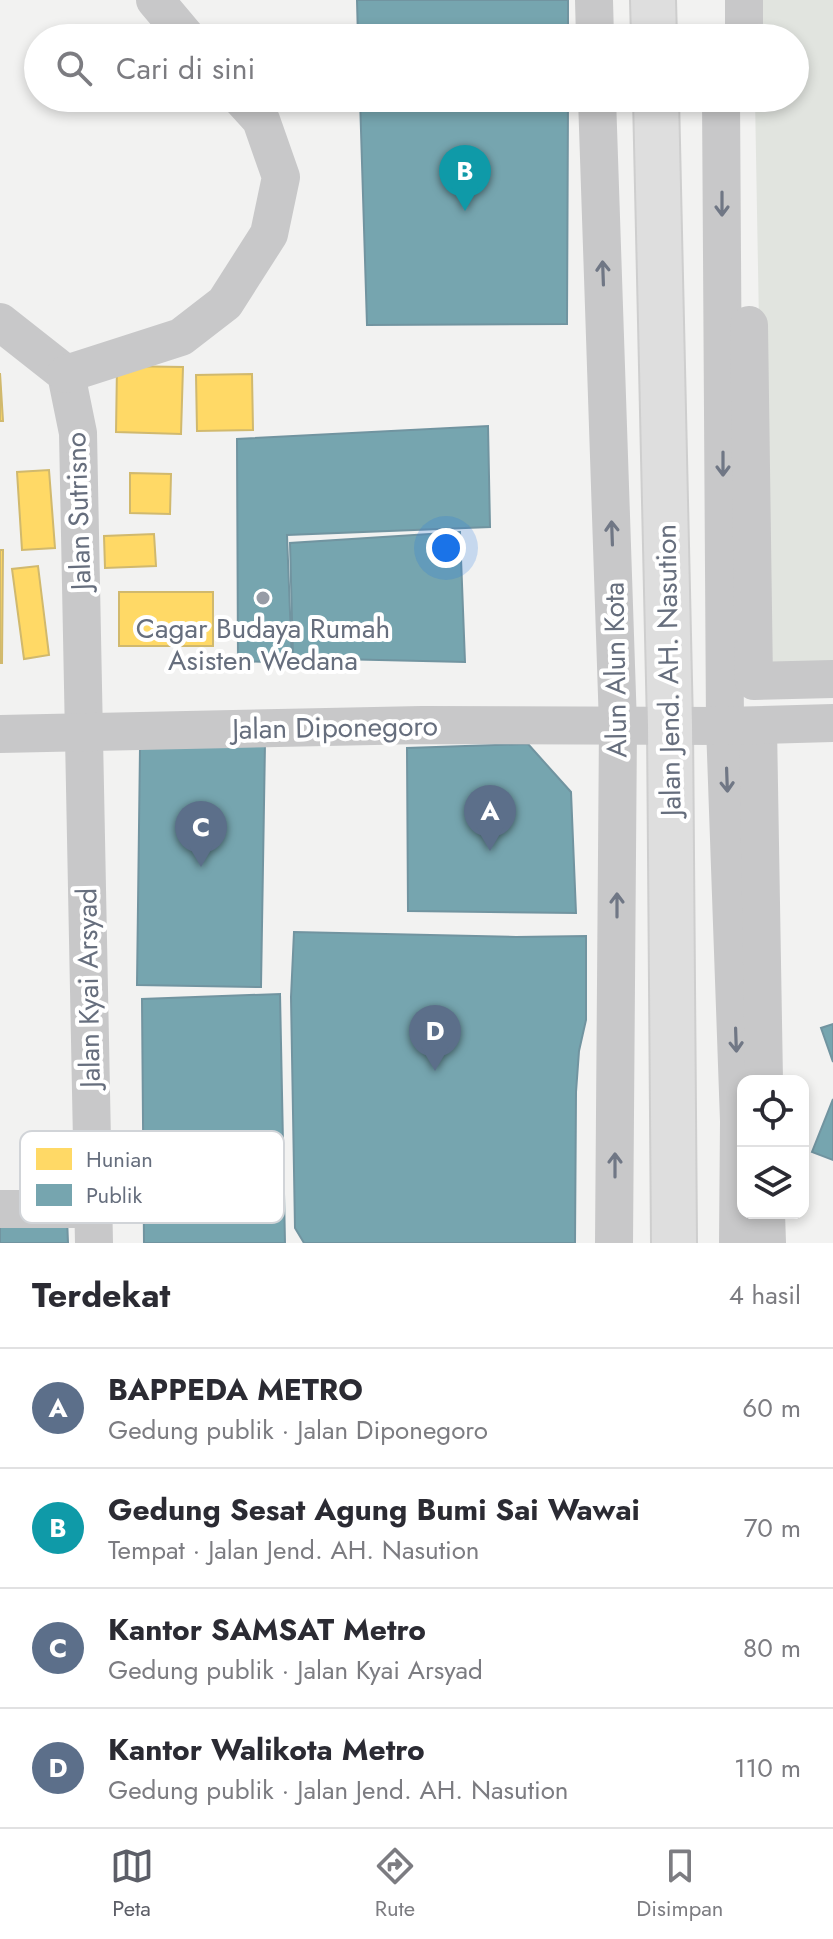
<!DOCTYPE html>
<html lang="id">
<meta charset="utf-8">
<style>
body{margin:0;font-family:Jost,sans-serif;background:#f7f7f7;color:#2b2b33}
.controls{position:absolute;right:24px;bottom:24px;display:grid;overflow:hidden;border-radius:16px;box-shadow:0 4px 12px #0003}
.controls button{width:72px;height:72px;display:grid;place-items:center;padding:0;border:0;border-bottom:2px solid #e1e1e2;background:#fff;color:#2b2b33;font:40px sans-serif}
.you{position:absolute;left:446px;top:548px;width:28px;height:28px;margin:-20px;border:6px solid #fff;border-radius:50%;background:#1a73e8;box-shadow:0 0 0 12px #1a73e833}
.badge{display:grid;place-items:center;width:52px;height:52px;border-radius:50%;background:#5c5e67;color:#fff;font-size:26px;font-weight:700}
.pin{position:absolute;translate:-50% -66px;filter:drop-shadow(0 2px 4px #0008)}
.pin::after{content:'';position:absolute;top:42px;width:28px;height:24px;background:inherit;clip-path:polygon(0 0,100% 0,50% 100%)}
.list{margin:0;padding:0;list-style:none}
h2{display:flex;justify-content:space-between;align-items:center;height:104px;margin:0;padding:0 32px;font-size:34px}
h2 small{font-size:26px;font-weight:400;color:#7c7c81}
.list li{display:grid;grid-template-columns:52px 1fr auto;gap:24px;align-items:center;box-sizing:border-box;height:120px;padding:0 32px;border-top:2px solid #e1e1e2}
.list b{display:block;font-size:30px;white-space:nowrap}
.list p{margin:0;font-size:26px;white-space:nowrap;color:#7c7c81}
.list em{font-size:26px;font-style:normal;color:#7c7c81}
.icon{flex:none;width:44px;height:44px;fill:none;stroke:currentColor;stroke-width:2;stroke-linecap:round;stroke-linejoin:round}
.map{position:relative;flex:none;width:833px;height:1243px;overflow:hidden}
.search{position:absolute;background:#fff;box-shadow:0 4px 12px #0003;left:24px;right:24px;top:24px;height:88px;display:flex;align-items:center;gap:20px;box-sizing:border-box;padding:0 28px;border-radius:44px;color:#7c7c81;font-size:30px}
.sheet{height:584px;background:#fff}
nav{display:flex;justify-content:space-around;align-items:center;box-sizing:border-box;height:112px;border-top:2px solid #e1e1e2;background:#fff;font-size:22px;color:#7c7c81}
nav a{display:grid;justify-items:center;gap:4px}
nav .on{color:#5c5e67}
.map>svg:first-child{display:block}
</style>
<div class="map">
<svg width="833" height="1243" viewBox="0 0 833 1243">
<rect width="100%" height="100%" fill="#f2f2f1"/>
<!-- green -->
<path fill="#e1e4df" d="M 754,0 L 833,0 L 833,661 L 765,663 L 755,98 L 795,98 L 795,38 L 754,38 Z"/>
<!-- homes -->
<g fill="#ffd966" stroke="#d1b96d" stroke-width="2">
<path d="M 117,366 L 183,367 L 181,434 L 116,432 Z"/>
<path d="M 0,373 L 3,421 L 0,421 Z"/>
<path d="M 252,374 L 253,430 L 197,431 L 196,375 Z"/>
<path d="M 49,470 L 55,548 L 22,550 L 17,472 Z"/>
<path d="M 130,473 L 171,474 L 170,514 L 130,513 Z"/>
<path d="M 154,534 L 156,566 L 105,568 L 104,536 Z"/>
<path d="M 0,550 L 3,550 L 2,663 L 0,663 Z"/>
<path d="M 38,566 L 49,655 L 24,659 L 12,569 Z"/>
<rect x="119" y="592" width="94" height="54"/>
</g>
<!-- public -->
<g fill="#76a5af" stroke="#7194a0" stroke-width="2">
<path d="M 357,0 L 568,0 L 568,38 L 358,38 Z"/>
<path d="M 360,98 L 568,98 L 567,324 L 367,325 Z"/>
<path d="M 488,426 L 490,527 L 287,535 L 292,663 L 238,661 L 237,439 Z"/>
<path d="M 460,532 L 465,662 L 293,658 L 290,543 Z"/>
<path d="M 265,743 L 261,987 L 137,985 L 140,748 Z"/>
<path d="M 528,744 L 571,792 L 576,913 L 408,911 L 407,748 Z"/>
<path d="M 294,932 L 516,937 L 586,936 L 586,1020 L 579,1051 L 576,1092 L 575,1243 L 304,1243 L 295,1228 L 291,997 Z"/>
<path d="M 280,994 L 285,1243 L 144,1243 L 142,999 Z"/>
<path d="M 833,1024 L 833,1062 L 821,1028 Z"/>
<path d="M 833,1099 L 833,1160 L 812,1152 Z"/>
<path d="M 67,1218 L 68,1243 L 0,1243 L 0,1220 Z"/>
</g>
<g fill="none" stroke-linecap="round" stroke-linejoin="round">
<!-- highway casing -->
<g stroke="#cecece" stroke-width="48">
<g id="highway">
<path d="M 653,0 L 654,38"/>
<path d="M 656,98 L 670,725 L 674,1243"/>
</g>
</g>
<!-- minor -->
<g stroke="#c8c8c9" stroke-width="38">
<path d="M 155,0 L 187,38"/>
<path d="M 594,0 L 595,38"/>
<path d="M 744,0 L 744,38"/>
<path d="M 597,98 L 618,725 L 614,1243"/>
<path d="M 721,98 L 725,726 L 739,1121 L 738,1243"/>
<path d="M 0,322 L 66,374 L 78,433 L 94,1243"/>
<path d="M 749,325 L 754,681 L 833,679"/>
<path d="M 66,374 L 181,337 L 225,303 L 269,234 L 281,177 L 261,120 L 241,98"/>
<path d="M 758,726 L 764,1081"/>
<path d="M 0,734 L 422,725 L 725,726 L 833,723"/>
<path d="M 0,1209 L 92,1209"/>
<path d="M 766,1213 L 767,1243"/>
</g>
<!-- highway -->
<use href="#highway" stroke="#dedede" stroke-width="44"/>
</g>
<!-- one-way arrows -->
<defs><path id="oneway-shaft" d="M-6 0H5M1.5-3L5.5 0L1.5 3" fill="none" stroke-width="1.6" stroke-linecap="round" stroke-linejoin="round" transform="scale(2)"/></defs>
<g stroke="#707785">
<use href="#oneway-shaft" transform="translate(722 204) rotate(90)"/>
<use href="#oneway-shaft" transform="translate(603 273) rotate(-92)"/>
<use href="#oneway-shaft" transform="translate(723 464) rotate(90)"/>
<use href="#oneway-shaft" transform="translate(612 533) rotate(-92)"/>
<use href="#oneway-shaft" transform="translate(727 780) rotate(88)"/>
<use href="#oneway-shaft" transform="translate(617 905) rotate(-90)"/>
<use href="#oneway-shaft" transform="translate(736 1040) rotate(88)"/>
<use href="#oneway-shaft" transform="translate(615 1165) rotate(-90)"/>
</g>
<!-- markers -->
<circle fill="#979ca6" stroke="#fff" stroke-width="3" cx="263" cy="598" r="8"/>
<g text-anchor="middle" stroke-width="8" stroke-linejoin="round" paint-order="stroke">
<!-- street labels -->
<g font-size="28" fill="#666e7d" stroke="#fff">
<text transform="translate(78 511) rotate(-92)" y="10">Jalan Sutrisno</text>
<text transform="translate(615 670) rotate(-91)" y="10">Alun Alun Kota</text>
<text transform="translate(668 670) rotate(-91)" y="10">Jalan Jend. AH. Nasution</text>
<text transform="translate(335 727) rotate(-1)" y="10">Jalan Diponegoro</text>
<text transform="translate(88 988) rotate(-91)" y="10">Jalan Kyai Arsyad</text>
</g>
<!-- poi labels -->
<g font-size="28" fill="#666e7d" stroke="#fff">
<text x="263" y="638">Cagar Budaya Rumah<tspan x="263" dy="32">Asisten Wedana</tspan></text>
</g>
</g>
<!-- legend -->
<rect x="20" y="1131" width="264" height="92" rx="12" fill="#fff" stroke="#d1d4d8" stroke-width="2"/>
<rect x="36" y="1148" width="36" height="22" fill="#ffd966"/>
<rect x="36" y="1184" width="36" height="22" fill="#76a5af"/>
<g font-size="22" fill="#666e7d">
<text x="86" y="1167">Hunian</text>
<text x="86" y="1203">Publik</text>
</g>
</svg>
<div class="controls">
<button><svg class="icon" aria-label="locate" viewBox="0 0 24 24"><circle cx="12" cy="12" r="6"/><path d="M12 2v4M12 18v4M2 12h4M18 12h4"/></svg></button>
<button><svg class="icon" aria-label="layers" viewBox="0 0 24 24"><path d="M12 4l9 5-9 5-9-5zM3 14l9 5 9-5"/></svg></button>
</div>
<div class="you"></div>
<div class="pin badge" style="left:490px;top:851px;background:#5c6f8a">A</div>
<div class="pin badge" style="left:465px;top:211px;background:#0f9aa8">B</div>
<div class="pin badge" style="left:201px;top:867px;background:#5c6f8a">C</div>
<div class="pin badge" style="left:435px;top:1071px;background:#5c6f8a">D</div>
<div class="search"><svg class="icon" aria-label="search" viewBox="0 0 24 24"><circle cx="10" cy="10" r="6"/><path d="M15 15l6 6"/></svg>Cari di sini</div>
</div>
<section class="sheet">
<h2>Terdekat<small>4 hasil</small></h2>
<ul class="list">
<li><span class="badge" style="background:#5c6f8a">A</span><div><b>BAPPEDA METRO</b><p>Gedung publik · Jalan Diponegoro</p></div><em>60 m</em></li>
<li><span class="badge" style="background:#0f9aa8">B</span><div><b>Gedung Sesat Agung Bumi Sai Wawai</b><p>Tempat · Jalan Jend. AH. Nasution</p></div><em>70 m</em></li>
<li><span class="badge" style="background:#5c6f8a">C</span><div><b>Kantor SAMSAT Metro</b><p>Gedung publik · Jalan Kyai Arsyad</p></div><em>80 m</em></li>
<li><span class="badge" style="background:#5c6f8a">D</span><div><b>Kantor Walikota Metro</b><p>Gedung publik · Jalan Jend. AH. Nasution</p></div><em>110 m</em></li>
</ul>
</section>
<nav>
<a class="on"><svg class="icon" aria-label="map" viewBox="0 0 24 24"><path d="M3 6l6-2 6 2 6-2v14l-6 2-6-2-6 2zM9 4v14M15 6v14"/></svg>Peta</a>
<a><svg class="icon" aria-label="directions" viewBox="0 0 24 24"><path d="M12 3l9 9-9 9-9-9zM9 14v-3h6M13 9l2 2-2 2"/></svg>Rute</a>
<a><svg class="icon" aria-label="saved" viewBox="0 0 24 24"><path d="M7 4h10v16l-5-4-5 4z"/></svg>Disimpan</a>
</nav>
